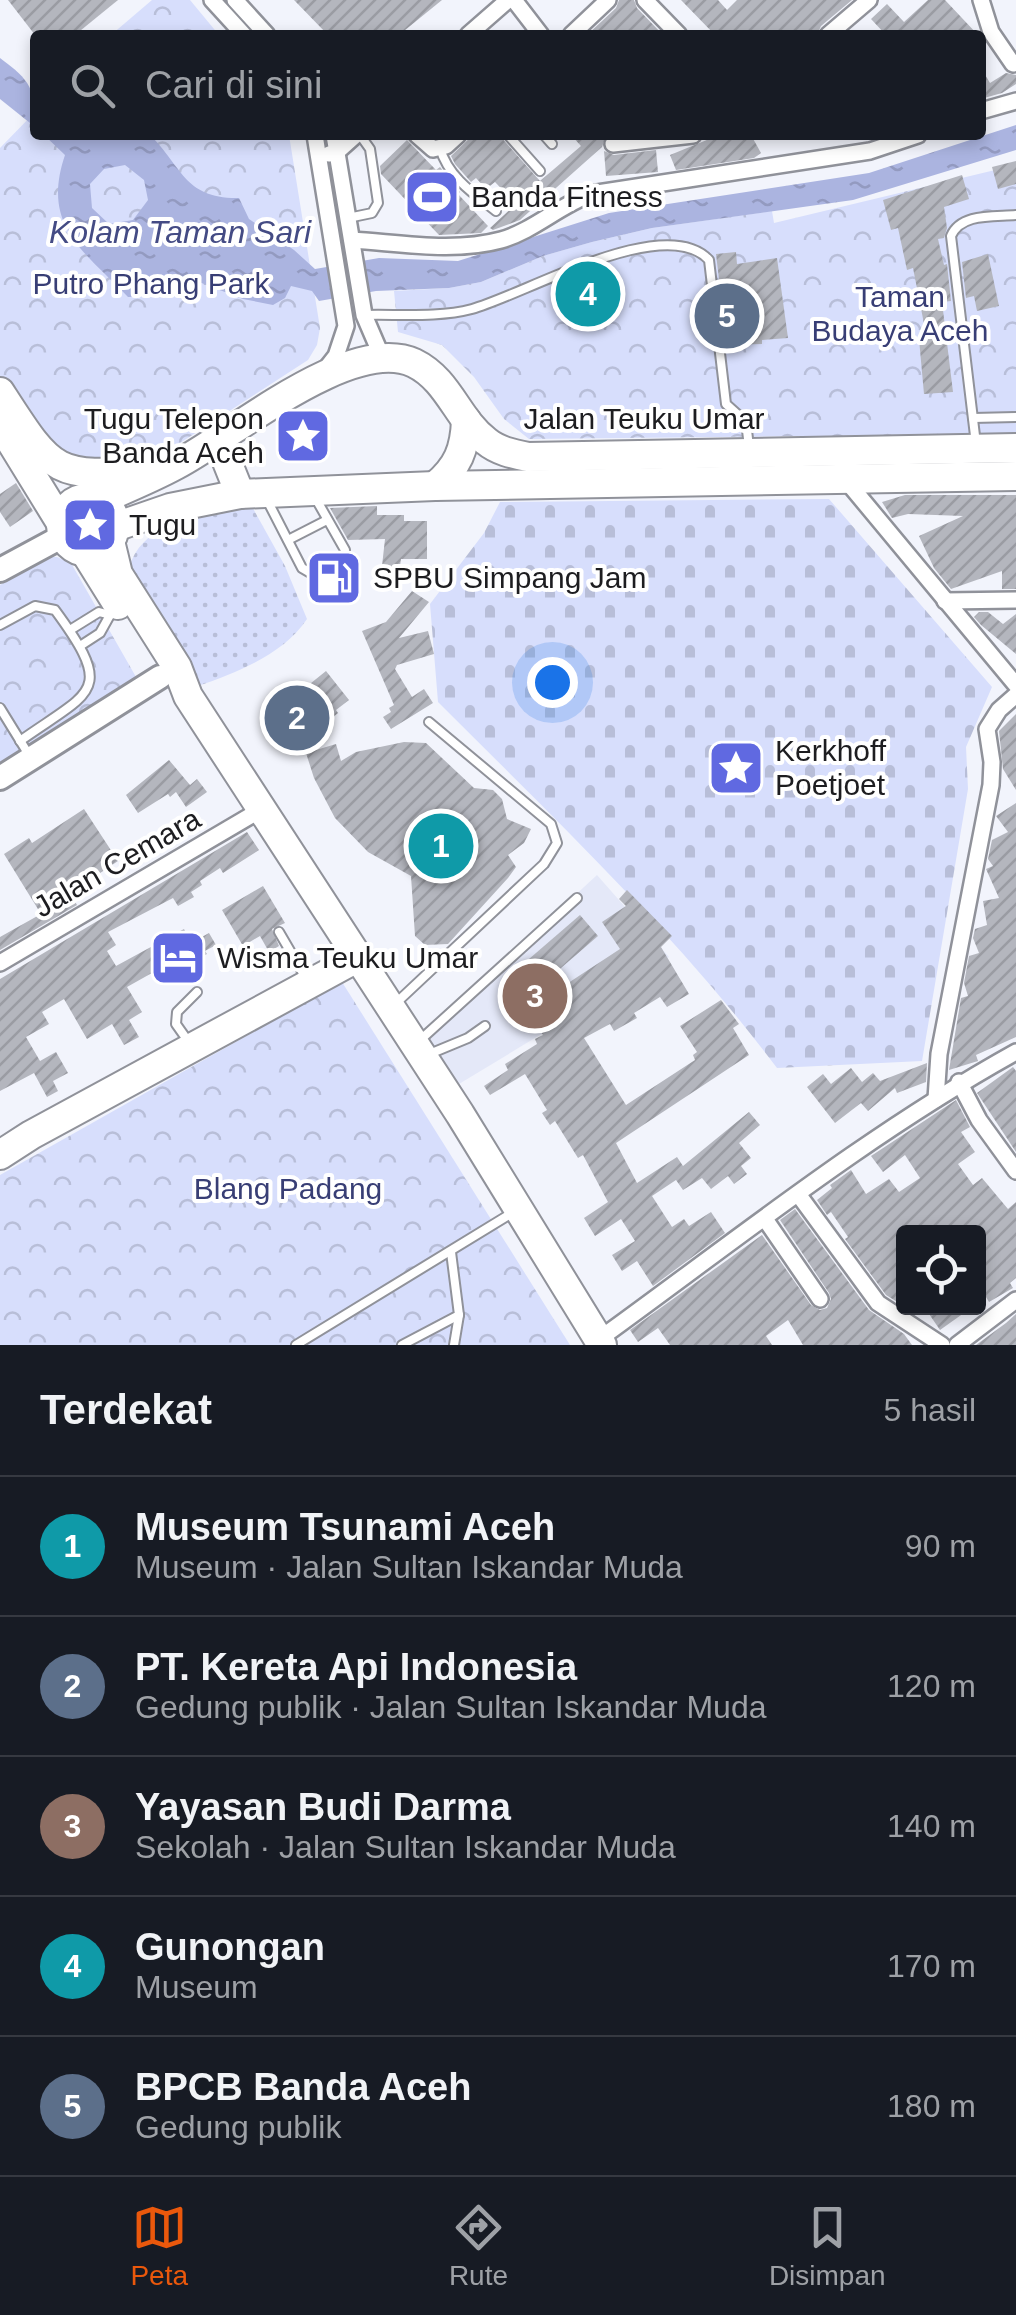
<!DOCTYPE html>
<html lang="id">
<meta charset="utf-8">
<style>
body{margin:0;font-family:Arial,sans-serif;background:#242831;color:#f1f3f6}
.controls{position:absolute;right:30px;bottom:30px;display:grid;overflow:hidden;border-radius:10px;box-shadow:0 5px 15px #0003}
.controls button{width:90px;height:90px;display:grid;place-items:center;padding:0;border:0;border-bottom:2px solid #363941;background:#171b24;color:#f1f3f6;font:50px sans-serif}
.you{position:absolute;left:552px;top:682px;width:35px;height:35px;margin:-25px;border:8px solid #fff;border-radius:50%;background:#1a73e8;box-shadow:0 0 0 15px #1a73e833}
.badge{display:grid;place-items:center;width:65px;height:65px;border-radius:50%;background:#ea580c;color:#fff;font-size:32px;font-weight:700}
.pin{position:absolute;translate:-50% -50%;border:5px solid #fff;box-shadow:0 2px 10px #0006}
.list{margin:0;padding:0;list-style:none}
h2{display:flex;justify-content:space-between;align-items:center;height:130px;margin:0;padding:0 40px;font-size:42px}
h2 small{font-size:32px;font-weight:400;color:#9ea1a6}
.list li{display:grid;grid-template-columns:65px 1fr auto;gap:30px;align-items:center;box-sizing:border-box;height:140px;padding:0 40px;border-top:2px solid #363941}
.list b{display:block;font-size:38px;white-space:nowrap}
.list p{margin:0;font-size:32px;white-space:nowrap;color:#9ea1a6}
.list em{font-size:32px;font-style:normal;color:#9ea1a6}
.icon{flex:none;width:55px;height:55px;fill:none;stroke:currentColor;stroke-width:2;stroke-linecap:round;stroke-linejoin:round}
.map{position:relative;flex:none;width:1016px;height:1345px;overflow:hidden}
.search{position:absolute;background:#171b24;box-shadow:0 5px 15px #0003;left:30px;right:30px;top:30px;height:110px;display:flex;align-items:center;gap:25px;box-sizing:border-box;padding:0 35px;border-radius:10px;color:#9ea1a6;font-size:38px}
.sheet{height:830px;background:#171b24}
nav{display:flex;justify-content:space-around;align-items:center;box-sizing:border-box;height:140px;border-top:2px solid #363941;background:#171b24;font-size:28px;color:#9ea1a6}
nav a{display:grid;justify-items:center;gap:5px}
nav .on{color:#ea580c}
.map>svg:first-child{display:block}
</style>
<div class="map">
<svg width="1016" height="1345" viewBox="0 0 1016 1345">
<defs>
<pattern id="grass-dots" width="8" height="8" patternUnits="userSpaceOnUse" patternTransform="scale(2.5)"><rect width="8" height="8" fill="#d7defc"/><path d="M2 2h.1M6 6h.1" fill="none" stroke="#b8bed8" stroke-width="1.8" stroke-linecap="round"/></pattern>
<pattern id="forest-crowns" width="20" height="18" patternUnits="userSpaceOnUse" patternTransform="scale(2.5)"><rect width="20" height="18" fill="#d7defc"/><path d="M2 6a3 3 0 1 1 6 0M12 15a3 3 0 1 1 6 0" fill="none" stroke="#b8bed8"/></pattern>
<pattern id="cemetery-stones" width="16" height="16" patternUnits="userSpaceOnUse" patternTransform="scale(2.5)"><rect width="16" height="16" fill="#d7defc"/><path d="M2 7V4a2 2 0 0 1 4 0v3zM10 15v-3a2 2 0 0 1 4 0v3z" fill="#b8bed8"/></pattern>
<pattern id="water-ripples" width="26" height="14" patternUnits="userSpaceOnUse" patternTransform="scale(2.5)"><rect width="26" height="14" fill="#abb4e0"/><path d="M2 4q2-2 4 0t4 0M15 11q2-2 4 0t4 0" fill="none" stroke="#939ac0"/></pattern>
<pattern id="building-hatch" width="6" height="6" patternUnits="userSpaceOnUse" patternTransform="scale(2.5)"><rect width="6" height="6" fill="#b4b6be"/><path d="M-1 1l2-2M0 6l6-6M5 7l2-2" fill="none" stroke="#9a9ca3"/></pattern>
</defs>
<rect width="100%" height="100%" fill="#f2f4fc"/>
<!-- built -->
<path fill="#e4e8f8" d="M 597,875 L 669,957 L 454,1087 L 424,1035 Z"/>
<!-- grass -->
<path fill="url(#grass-dots)" d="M 250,503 L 285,566 L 307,619 C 283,655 237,672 198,686 L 129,568 C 143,519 206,513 250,503 Z"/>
<!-- forest -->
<g fill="url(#forest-crowns)">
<path d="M 152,0 L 190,0 L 219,35 L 111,35 Z"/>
<path d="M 35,112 L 35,135 L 289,135 L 320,328 L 317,345 L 308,360 L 163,454 L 135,458 L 87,458 L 63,453 L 35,434 L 0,380 L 0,148 Z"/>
<path d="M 1016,165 L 1016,435 L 801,440 L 800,436 L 529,439 L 504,419 L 474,377 L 442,345 L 398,332 L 394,291 L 449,288 L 481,282 L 543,256 L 592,242 L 652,228 L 772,211 L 774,223 Z"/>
<path d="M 43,557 L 57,557 L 71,563 L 136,677 L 130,684 L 78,715 L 72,732 L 0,776 L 0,585 Z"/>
<path d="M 342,982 L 570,1345 L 0,1345 L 0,1175 Z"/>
</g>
<!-- cemetery -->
<path fill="url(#cemetery-stones)" d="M 829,499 L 992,687 L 966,747 L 968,789 L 922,1061 L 777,1068 C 677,935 556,820 438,702 L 430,604 L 484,533 L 500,502 Z"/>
<!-- water -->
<g fill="url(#water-ripples)" fill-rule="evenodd">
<path d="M 0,58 C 31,81 35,88 35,127 L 0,99 Z"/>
<path d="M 1016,125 L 1016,150 L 853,200 L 652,228 L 592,242 L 543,256 L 481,282 L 449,288 L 376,291 L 319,301 L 312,291 L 291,286 L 285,298 L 273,305 L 243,299 L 186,277 L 147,283 L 134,297 L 128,297 C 83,250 41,226 65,155 L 44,135 L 150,135 C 182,166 184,199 239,198 L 249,219 L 294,250 L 315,269 L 379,258 L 458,261 L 609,213 L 869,173 ZM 125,165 L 144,180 L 148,200 L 133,220 L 109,224 L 92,208 L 90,184 L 104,169 Z"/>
</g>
<!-- building -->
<g fill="url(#building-hatch)">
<path d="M 8,0 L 118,0 L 75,35 L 35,35 Z"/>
<path d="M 294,0 L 442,0 L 399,35 L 328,35 Z"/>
<path d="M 619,0 L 634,0 L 637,8 L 663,35 L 587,35 L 616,8 Z"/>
<path d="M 681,0 L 718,0 L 727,10 L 737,0 L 852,0 L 821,26 L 817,35 L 715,35 Z"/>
<path d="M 928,0 L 945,0 L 978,35 L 886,35 L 871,19 L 887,4 L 904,22 Z"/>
<path d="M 981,68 L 990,83 L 1006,73 L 1016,75 L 1016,84 L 1002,93 L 984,98 Z"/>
<path d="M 473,135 L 499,135 L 540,181 L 581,146 L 571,135 L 606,135 L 602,147 L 520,220 L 493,230 L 490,228 L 516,204 L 495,182 L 486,189 L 476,178 L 471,182 L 455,164 L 451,156 Z"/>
<path d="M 719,135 L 751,135 L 761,153 L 754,158 L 676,170 L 670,155 Z"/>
<path d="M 407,140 L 436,170 L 440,167 L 460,192 L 458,194 L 488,226 L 481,233 L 439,235 L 381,174 L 380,166 Z"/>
<path d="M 656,150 L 658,172 L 606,176 L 604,151 L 614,155 Z"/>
<path d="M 1016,161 L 1016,184 L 998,189 L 992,167 Z"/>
<path d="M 962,175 L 969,199 L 944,207 L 947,228 L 944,238 L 938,239 L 944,265 L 947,264 L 951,301 L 942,302 L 953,392 L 924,394 L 919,339 L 927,339 L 913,268 L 907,270 L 898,228 L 891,230 L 883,200 Z"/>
<path d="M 736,252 L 737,264 L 777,258 L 788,338 L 762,340 L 762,344 L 727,345 L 716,254 Z"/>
<path d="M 988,254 L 999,306 L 977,311 L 974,296 L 966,298 L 962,262 Z"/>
<path d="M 590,273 L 605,279 L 609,296 L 605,303 L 589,309 L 561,298 L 582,276 Z"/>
<path d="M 16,483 L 33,511 L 10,527 L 0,512 L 0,494 Z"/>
<path d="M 905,495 L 1016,495 L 1016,589 L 1002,589 L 1002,571 L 951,589 L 934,568 L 919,536 L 963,516 L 908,514 L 892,518 L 882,502 Z"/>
<path d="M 377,506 L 377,515 L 404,515 L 404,521 L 427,521 L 427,559 L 401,559 L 397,586 L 380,584 L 385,539 L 348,540 L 330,508 Z"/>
<path d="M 412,591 L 429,602 L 399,638 L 428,631 L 434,654 L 397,665 L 395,669 L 412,697 L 424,689 L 433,703 L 391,729 L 383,717 L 391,712 L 389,708 L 394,705 L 362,631 L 386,622 Z"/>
<path d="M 979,612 L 988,612 L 1003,624 L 1016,614 L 1016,654 L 981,625 L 974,617 Z"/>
<path d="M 326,671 L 349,700 L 336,710 L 338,713 L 300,745 L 275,712 Z"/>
<path d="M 1016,714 L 1016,790 L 1003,769 L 999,731 Z"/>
<path d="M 404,742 L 426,743 L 474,788 L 493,790 L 502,799 L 507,819 L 531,829 L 524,843 L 508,855 L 516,867 L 508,878 L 448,944 L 425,945 L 415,936 L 411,876 L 368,852 L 335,818 L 314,778 L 306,753 L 336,744 L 341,761 L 356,752 Z"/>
<path d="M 169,760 L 190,785 L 197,779 L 207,792 L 186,807 L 176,792 L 170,797 L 168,794 L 138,813 L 126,795 Z"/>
<path d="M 1016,803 L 1016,1037 L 976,1055 L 978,1061 L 949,1070 L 961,998 L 968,996 L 964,983 L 969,956 L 979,953 L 973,938 L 975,929 L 987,925 L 983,901 L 999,898 L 986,869 L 993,866 L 988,859 L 992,840 L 1008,832 L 996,816 Z"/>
<path d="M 84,809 L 118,861 L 70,893 L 77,905 L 0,950 L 0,937 L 41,914 L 4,854 L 29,838 L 32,843 Z"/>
<path d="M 247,832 L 259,850 L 223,873 L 220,868 L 200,881 L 202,885 L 191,892 L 194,897 L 178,906 L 173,898 L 108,932 L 116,945 L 107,951 L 116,966 L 184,929 L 191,943 L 209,933 L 216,945 L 205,951 L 207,954 L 201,957 L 204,962 L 179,978 L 176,973 L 164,979 L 159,969 L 127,987 L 142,1012 L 129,1020 L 139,1037 L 124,1045 L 112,1024 L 87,1039 L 64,999 L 42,1012 L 49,1024 L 26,1037 L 40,1061 L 56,1052 L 68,1073 L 53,1081 L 58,1091 L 47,1097 L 34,1073 L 0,1091 L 0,979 Z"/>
<path d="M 263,886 L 285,923 L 272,929 L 279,946 L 269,952 L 260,936 L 243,946 L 222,910 Z"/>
<path d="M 627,890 L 672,936 L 661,947 L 689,994 L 667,1007 L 660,997 L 634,1013 L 637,1018 L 614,1031 L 610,1024 L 584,1038 L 626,1105 L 695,1060 L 693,1055 L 697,1052 L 680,1026 L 721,1000 L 739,1024 L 733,1028 L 749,1055 L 616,1143 L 637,1183 L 677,1157 L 683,1166 L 749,1112 L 760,1125 L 739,1143 L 751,1158 L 741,1166 L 747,1174 L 734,1184 L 728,1176 L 711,1189 L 702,1178 L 683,1190 L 676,1180 L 652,1196 L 672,1227 L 684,1219 L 689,1226 L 711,1212 L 725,1233 L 653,1286 L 637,1261 L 622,1271 L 612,1255 L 635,1241 L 621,1219 L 595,1236 L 584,1218 L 608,1202 L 583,1155 L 578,1158 L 555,1121 L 550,1125 L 542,1113 L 547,1110 L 525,1074 L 490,1095 L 484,1086 L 508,1070 L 505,1064 L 537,1044 L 535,1039 L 543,1035 L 527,1010 L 620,949 L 602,922 L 626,906 L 619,899 Z"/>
<path d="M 580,915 L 598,936 L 547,980 L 529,959 Z"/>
<path d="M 927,1063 L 926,1082 L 897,1093 L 895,1088 L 868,1111 L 861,1103 L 835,1123 L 807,1087 L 823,1074 L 831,1084 L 851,1068 L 862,1082 L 873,1073 L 880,1081 Z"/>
<path d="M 1013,1067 L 1016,1071 L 1016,1152 L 977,1093 Z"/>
<path d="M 956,1100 L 970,1127 L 961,1132 L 975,1152 L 958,1164 L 973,1185 L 982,1178 L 1008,1209 L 1016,1202 L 1016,1278 L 1010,1283 L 1013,1288 L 989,1302 L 986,1297 L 978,1302 L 978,1232 L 904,1232 L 904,1306 L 886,1295 L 845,1239 L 848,1237 L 831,1212 L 827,1215 L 817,1200 L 832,1188 L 830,1185 L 851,1170 L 866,1194 L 889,1179 L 899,1192 L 920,1178 L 905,1155 L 883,1172 L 871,1156 Z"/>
<path d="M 795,1209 L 869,1310 L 904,1334 L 912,1345 L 803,1345 L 788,1320 L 766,1336 L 772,1345 L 670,1345 L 658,1328 L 638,1342 L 630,1330 L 762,1235 L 811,1305 L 820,1310 L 827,1308 L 831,1299 L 829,1293 L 780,1220 Z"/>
<path d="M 905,1308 L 971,1308 L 940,1330 L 925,1308 L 916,1315 Z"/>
<path d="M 1016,1314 L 1016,1345 L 976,1345 L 1006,1323 Z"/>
</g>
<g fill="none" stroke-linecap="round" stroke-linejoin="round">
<!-- lane casing -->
<g stroke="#90929a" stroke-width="12">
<g id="lane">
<path d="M 508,135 L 540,171"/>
<path d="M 544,135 L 552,144"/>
<path d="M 440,148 C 448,177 474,194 496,211"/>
<path d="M 348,218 L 372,213 L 378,203 L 370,149 L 360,135"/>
<path d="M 364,315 C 398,314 438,318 472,309 C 526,294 665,212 709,260 L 726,404 L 746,422 L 749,447"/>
<path d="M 973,418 L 1016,417"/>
<path d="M 976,444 L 951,236 C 961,213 993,217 1016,215"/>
<path d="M 266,498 L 302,568 L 314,575 C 327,570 345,566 345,550 L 316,499"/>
<path d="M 288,540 L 327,520"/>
<path d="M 0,625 L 35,606 L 55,610 C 116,693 92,690 20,741"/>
<path d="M 70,630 L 99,612 L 110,615"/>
<path d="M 80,646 L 100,633 L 110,615 L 117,612"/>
<path d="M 0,708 L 29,755"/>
<path d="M 279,932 L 307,980"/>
<path d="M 395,1004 L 544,864 L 557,843 L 551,824 L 429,722"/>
<path d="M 188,1041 L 176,1024 L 177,1012 L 197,992"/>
<path d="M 418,1042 L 577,898"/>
<path d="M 427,1055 L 468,1038 L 485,1026"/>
<path d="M 296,1345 L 512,1213"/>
<path d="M 402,1345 L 459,1315 L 451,1252"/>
<path d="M 454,1345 L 459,1315"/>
</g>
</g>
<!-- street casing -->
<g stroke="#90929a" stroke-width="20">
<g id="street">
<path d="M 212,0 L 244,35"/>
<path d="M 235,0 L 267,35"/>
<path d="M 514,0 L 541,35"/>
<path d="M 645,0 L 679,35"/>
<path d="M 981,0 L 991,32 L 1013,64"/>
<path d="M 468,35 L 508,0"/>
<path d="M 571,35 L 608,0"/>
<path d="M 828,35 L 869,0"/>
<path d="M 981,111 L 1016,101"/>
<path d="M 315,135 L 346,326 L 336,356 L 325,370"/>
<path d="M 334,135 L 364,315 L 382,357"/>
<path d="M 417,135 L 433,149 L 446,146 L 458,135"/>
<path d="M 613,144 L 693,135"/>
<path d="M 329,154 L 337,152 L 356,135"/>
<path d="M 352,240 C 400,243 453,253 501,240 C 533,231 560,205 591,194 L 870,151 L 918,135"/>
<path d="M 844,478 L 1016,685"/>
<path d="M 945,601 L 1016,600"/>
<path d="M 0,963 L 262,809"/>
<path d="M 959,1082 L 979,1120 L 1016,1171"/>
<path d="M 936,1099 L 939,1054 L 991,785 L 992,762 L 987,729 L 999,710 L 1016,695"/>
<path d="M 798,1194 L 878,1303 L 942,1345"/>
<path d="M 765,1219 L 820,1299"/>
<path d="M 598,1340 C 735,1241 868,1134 1016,1052"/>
<path d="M 957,1345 L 1016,1300"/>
</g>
</g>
<!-- secondary casing -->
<g stroke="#90929a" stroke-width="28">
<g id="secondary">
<path d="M 0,570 L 63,536"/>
<path d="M 0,778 L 160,677"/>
</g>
</g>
<!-- highway casing -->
<g stroke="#90929a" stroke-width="32">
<g id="highway">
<path d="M 0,392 C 51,471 55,481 150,468"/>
<path d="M 2,427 L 61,523"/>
<path d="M 218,439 L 240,494"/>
<path d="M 435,486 C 458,467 465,449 466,420"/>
<path d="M 107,497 C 130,487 154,477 176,465 C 232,436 351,334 414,363 C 449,380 457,419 486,441 C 498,451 513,454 528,457 L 1016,448"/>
<circle cx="88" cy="525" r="27"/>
<path d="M 115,527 L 170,508 L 240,494 L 435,486 L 1016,476"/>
<path d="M 110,541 L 118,574 L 177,667 L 188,696 L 460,1114 L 602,1345"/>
<path d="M 85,552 L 118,605"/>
<path d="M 0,1155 L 31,1135 L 357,958"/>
</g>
</g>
<!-- lane -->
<use href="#lane" stroke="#fff" stroke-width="8"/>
<!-- street -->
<use href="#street" stroke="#fff" stroke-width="15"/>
<!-- secondary -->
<use href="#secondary" stroke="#fff" stroke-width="22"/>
<!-- highway -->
<use href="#highway" stroke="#fff" stroke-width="28"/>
</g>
<!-- icons -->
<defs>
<g id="stadium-square" transform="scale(2.875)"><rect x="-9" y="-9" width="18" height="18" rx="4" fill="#6069e1" stroke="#fff"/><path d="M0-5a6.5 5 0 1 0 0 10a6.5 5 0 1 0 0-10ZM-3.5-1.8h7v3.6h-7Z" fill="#fff"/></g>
<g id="sight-square" transform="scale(2.875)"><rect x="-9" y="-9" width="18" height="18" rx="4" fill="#6069e1" stroke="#fff"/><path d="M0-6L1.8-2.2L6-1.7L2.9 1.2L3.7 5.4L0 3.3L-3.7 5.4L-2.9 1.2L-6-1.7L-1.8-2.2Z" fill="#fff"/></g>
<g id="fuel-square" transform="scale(2.875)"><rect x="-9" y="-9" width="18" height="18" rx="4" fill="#6069e1" stroke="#fff"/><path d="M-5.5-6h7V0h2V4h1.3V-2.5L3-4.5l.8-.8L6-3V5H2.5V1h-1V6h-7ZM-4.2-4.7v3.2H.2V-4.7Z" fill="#fff"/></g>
<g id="hotel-square" transform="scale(2.875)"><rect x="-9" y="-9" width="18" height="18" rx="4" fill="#6069e1" stroke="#fff"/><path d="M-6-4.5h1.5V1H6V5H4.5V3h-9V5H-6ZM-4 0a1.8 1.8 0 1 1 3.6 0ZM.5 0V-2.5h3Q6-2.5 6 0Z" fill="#fff"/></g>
</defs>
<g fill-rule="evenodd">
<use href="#stadium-square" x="432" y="197"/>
<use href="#sight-square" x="303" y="436"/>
<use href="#sight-square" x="90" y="525"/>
<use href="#fuel-square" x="334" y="578"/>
<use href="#sight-square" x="736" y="768"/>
<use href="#hotel-square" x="178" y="958"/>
</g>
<g text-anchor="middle" stroke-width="8" stroke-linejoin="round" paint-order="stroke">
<!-- poi labels -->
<g font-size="30" fill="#1d1d20" stroke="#fff" text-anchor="start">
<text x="471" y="207">Banda Fitness</text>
<text x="264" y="429" text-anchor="end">Tugu Telepon<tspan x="264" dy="34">Banda Aceh</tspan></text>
<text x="129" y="535">Tugu</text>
<text x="373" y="588">SPBU Simpang Jam</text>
<text x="775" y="761">Kerkhoff<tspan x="775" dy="34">Poetjoet</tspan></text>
<text x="217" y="968">Wisma Teuku Umar</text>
</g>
<!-- park labels -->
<g font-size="30" fill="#383e75" stroke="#fff">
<text x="151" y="294">Putro Phang Park</text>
<text x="900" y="307">Taman<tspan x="900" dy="34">Budaya Aceh</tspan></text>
<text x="288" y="1199">Blang Padang</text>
</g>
<!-- street labels -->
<g font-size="30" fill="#1d1d20" stroke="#fff">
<text x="644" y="429">Jalan Teuku Umar</text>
<text transform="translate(117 863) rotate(-30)" y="10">Jalan Cemara</text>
</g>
<!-- water labels -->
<g font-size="32" font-style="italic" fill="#444b84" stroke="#fff">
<text x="180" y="243">Kolam Taman Sari</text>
</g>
</g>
</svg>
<div class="controls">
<button><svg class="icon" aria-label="locate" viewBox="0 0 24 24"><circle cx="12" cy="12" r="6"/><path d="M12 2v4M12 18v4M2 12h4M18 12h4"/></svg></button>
</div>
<div class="you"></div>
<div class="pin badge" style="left:441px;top:846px;background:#0f9aa8">1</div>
<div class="pin badge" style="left:297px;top:718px;background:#5c6f8a">2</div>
<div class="pin badge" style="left:535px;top:996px;background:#8d6e63">3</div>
<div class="pin badge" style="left:588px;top:294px;background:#0f9aa8">4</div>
<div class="pin badge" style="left:727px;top:316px;background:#5c6f8a">5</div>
<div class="search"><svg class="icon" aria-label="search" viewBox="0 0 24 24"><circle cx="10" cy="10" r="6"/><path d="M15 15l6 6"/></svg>Cari di sini</div>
</div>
<section class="sheet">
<h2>Terdekat<small>5 hasil</small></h2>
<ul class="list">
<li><span class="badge" style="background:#0f9aa8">1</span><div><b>Museum Tsunami Aceh</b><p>Museum · Jalan Sultan Iskandar Muda</p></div><em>90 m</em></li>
<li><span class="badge" style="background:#5c6f8a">2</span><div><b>PT. Kereta Api Indonesia</b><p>Gedung publik · Jalan Sultan Iskandar Muda</p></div><em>120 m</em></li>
<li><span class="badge" style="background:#8d6e63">3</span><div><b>Yayasan Budi Darma</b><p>Sekolah · Jalan Sultan Iskandar Muda</p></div><em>140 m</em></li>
<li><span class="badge" style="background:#0f9aa8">4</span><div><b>Gunongan</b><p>Museum</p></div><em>170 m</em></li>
<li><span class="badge" style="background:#5c6f8a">5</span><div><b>BPCB Banda Aceh</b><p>Gedung publik</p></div><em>180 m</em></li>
</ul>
</section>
<nav>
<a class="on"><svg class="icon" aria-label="map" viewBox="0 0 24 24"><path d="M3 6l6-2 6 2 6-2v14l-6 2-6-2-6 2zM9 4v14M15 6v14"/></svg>Peta</a>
<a><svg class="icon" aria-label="directions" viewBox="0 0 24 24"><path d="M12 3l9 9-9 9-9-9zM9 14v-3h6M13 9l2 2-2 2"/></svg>Rute</a>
<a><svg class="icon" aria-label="saved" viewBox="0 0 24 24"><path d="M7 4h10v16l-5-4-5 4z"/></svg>Disimpan</a>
</nav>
